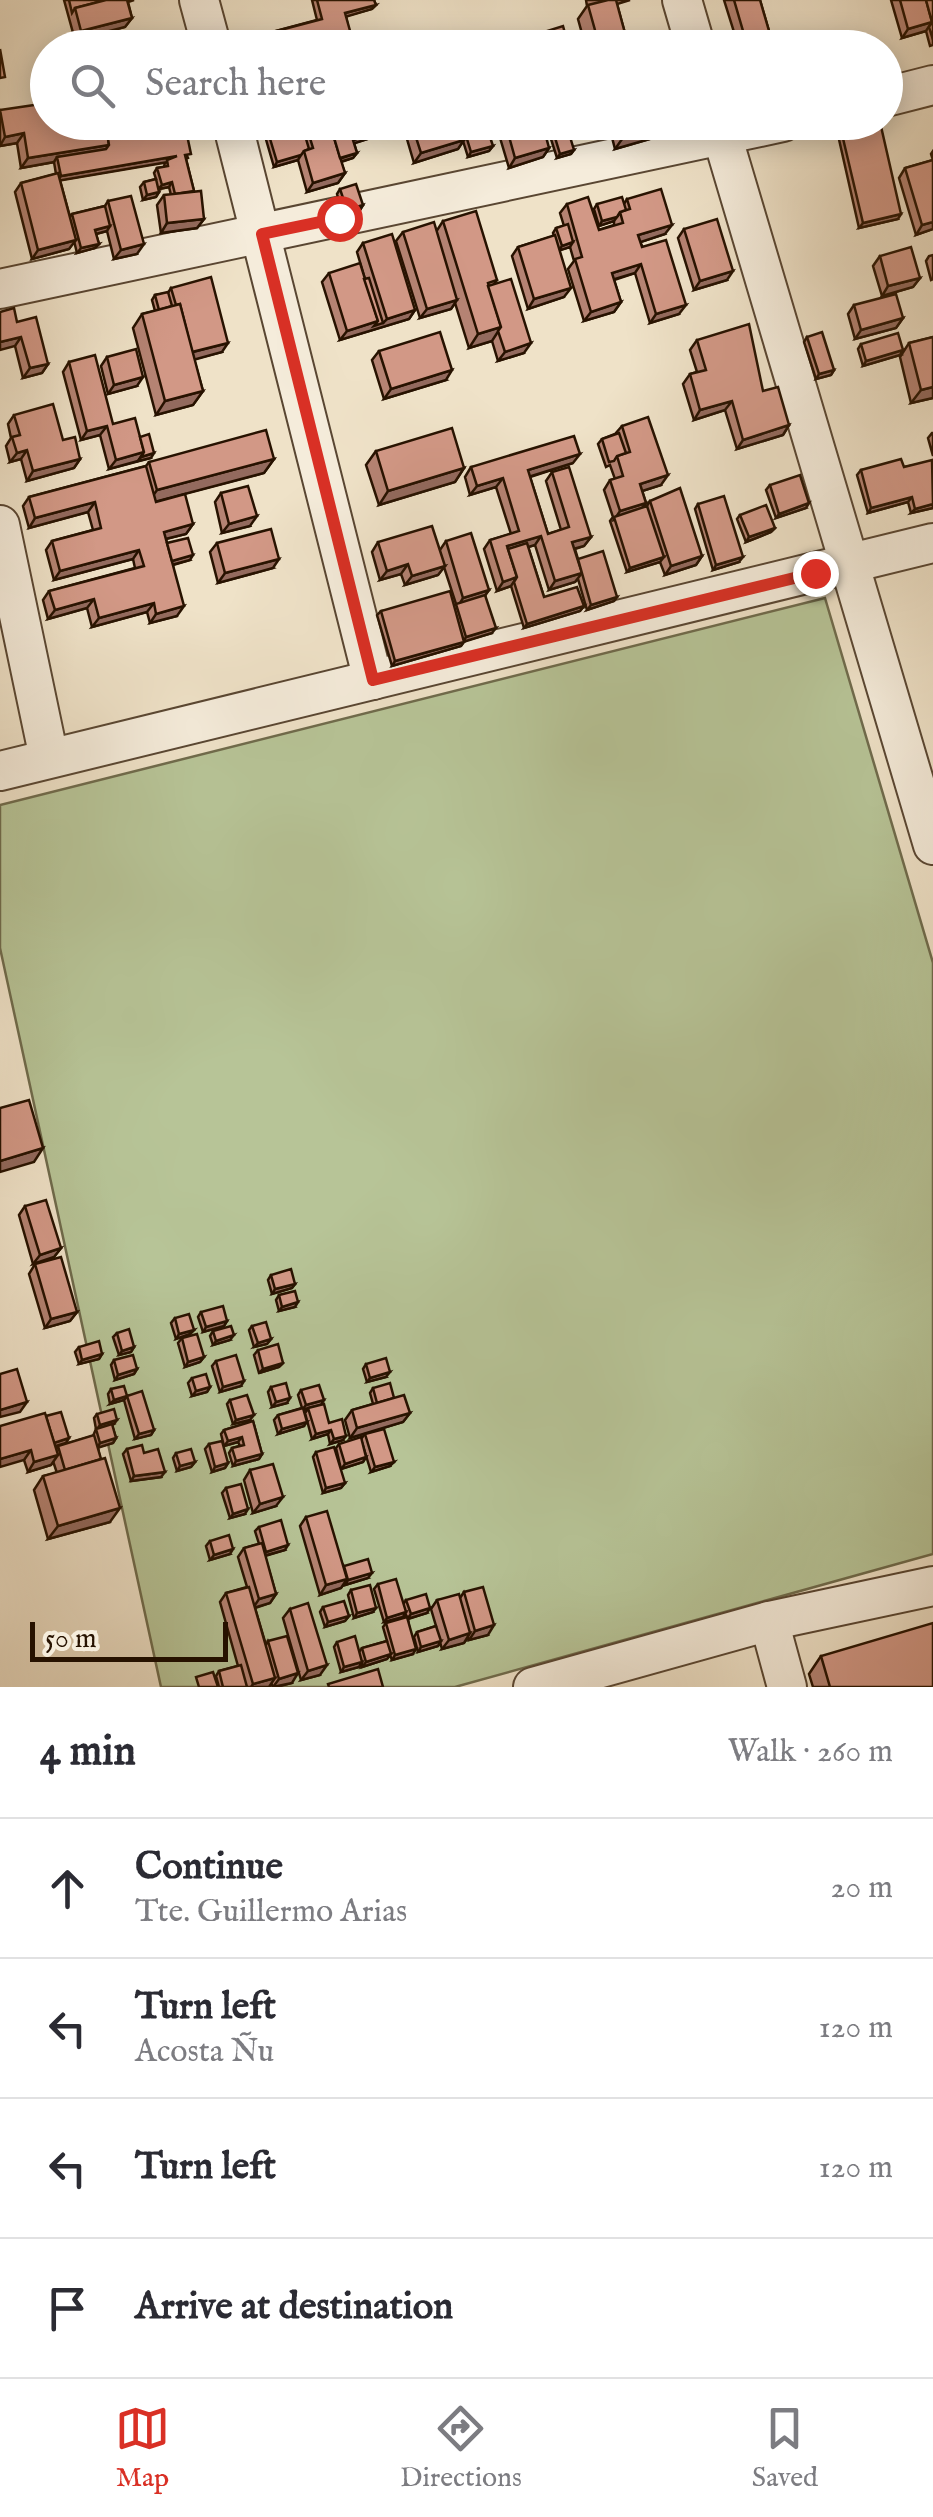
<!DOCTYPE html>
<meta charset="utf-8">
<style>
body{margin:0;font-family:"IM FELL English",serif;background:#f2f2f3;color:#2b2b33}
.scale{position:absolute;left:30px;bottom:25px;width:198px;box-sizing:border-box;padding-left:10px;border:5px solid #271200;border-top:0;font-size:28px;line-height:35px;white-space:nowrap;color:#271200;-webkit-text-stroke:8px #f5ecdb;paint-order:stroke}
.stop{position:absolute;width:30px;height:30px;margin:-22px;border:8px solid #d93025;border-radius:50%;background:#fff}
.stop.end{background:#d93025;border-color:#fff;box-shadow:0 2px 10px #0008}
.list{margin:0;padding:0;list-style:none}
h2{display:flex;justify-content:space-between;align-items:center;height:130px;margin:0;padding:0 40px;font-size:42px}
h2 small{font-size:32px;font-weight:400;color:#7c7c81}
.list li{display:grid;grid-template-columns:65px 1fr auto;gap:30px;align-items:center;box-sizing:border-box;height:140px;padding:0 40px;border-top:2px solid #e1e1e2}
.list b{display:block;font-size:38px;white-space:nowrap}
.list p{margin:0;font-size:32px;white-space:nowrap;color:#7c7c81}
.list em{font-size:32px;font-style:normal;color:#7c7c81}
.icon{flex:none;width:55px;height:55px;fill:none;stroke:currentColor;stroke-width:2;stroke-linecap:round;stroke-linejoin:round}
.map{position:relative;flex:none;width:933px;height:1687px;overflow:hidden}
.search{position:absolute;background:#fff;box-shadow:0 5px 25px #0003;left:30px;right:30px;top:30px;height:110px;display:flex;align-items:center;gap:25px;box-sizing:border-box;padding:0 35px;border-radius:55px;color:#7c7c81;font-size:38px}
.sheet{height:690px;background:#fff}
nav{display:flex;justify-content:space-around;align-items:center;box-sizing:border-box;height:140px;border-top:2px solid #e1e1e2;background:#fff;font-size:28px;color:#7c7c81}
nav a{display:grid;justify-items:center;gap:5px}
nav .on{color:#d93025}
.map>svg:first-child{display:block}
</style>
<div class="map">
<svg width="933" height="1687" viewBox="0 0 933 1687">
<rect width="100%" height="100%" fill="#efe2c8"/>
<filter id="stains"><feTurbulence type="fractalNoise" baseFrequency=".002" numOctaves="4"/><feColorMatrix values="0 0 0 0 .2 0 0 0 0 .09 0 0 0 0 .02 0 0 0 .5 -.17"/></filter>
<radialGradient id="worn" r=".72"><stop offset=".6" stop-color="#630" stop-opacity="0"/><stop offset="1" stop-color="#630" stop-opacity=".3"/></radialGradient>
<!-- green -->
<path fill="#b7c497" stroke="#6f6b4c" stroke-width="2.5" d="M 825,598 L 933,963 L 933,1554 L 455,1687 L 161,1687 L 0,948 L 0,805 Z"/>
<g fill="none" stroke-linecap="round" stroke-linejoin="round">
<!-- minor casing -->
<g stroke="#594632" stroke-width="42">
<g id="minor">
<path d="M 199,0 L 212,48"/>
<path d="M 682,0 L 696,48"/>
<path d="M 886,97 L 933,85"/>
<path d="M 232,122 L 373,680"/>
<path d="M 718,122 L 933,845"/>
<path d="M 0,289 L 783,122"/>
<path d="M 0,525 L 49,758"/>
<path d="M 0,771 L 933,543"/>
<path d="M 769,1621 L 787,1687"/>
<path d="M 533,1687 L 769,1621 L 933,1586"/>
</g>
</g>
<!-- minor -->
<use href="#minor" stroke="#f5ecdb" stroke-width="38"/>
</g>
<!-- wall -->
<g fill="#b58373" stroke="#271200" stroke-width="2.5">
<path d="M 64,0 L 134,0 L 128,2 L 132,18 L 125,27 L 75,40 Z"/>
<path d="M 312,0 L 374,0 L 376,5 L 372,9 L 346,16 L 352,48 L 239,48 L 239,45 L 242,40 L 317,20 Z"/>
<path d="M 586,0 L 630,0 L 617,4 L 629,48 L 586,48 L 578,19 L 587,6 Z"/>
<path d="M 724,0 L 760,0 L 774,48 L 739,48 Z"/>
<path d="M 891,0 L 933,0 L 933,45 L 930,46 L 926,31 L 902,38 Z"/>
<path d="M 531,36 L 569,48 L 525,48 L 524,45 Z"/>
<path d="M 0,110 L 178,137 L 188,158 L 186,159 L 194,191 L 204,219 L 197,228 L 161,233 L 157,205 L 164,195 L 171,195 L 169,187 L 159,189 L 159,192 L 156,197 L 143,200 L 140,187 L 144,182 L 156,179 L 154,173 L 157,168 L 164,167 L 165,162 L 60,180 L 70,217 L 72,214 L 105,206 L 108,201 L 137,254 L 114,259 L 107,231 L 96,234 L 99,244 L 95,248 L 77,253 L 74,241 L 69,249 L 32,259 L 15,192 L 21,183 L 56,174 L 54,162 L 21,168 L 17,143 L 0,146 Z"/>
<path d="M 298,122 L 329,122 L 333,134 L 345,130 L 342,122 L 377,122 L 380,132 L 377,136 L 354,143 L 357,153 L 353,158 L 341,162 L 345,173 L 338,183 L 307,192 L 298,160 L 274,167 L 265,136 L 268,132 Z"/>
<path d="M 402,122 L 459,122 L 461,129 L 463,126 L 493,146 L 489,151 L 468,157 L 463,141 L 458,149 L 414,163 Z"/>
<path d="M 504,122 L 549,148 L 543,157 L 509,168 L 498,131 Z"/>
<path d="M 608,122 L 692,122 L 688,128 L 615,149 Z"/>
<path d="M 841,130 L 898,219 L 859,228 L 838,135 Z"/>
<path d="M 553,131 L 574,150 L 571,154 L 557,158 L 550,136 Z"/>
<path d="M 933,151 L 933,229 L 916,235 L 899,178 L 905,168 L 933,160 L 931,154 Z"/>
<path d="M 340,189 L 363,205 L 360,210 L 343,215 L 337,194 Z"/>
<path d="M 627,199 L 665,234 L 640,242 L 679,314 L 650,323 L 635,273 L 614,280 L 621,302 L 614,312 L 584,321 L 568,269 L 574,261 L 570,247 L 559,250 L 564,297 L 528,309 L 512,256 L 518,247 L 554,236 L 553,233 L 556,228 L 564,226 L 560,213 L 567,204 L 599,230 L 614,225 L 614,221 L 599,226 L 594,209 L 597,204 L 624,204 Z"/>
<path d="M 443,221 L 497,280 L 494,284 L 524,353 L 498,361 L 492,341 L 469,348 L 455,303 L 451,309 L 420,318 L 396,241 L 403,232 L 436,232 Z"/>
<path d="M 684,229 L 727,280 L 694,290 L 678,238 Z"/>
<path d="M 363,243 L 415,310 L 409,319 L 340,340 L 322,282 L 329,273 L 365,279 L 357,252 Z"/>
<path d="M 933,255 L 933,279 L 931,280 L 926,261 L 929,256 Z"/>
<path d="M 880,256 L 920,278 L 913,287 L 882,296 L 873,266 Z"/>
<path d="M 171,288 L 222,352 L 194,359 L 203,391 L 193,405 L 156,415 L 133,328 L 142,314 L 155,311 L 152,300 L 155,295 L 168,293 Z"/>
<path d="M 854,305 L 903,318 L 896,328 L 855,339 L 848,314 Z"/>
<path d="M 17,322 L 48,364 L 42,373 L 23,378 L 15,346 Z"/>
<path d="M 807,337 L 834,370 L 831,375 L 816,379 L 804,342 Z"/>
<path d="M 933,337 L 933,398 L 911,403 L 900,357 L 909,343 Z"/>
<path d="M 697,340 L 763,391 L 789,425 L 783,435 L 737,449 L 725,410 L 694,420 L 683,384 L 690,374 L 697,372 L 690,350 Z"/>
<path d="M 861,344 L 900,355 L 863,366 L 858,349 Z"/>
<path d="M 379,351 L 446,380 L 384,399 L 372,360 Z"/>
<path d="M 107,357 L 137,386 L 108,394 L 101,366 Z"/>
<path d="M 69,362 L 113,424 L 140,437 L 151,458 L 109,469 L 100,435 L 81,440 L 63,372 Z"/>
<path d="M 14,415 L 63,440 L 80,459 L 74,468 L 27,481 L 21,459 L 10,462 L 6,446 L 11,438 L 8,424 Z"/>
<path d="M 622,426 L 661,485 L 642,491 L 646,503 L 642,507 L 647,506 L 650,501 L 702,556 L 696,565 L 665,575 L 660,562 L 627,572 L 610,521 L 613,517 L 604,490 L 610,480 L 615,479 L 610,465 L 606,467 L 598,444 L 602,439 L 615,434 Z"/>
<path d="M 932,433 L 933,433 L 933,456 L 928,438 Z"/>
<path d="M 376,451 L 464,468 L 455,482 L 379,505 L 366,465 Z"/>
<path d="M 274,459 L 264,473 L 156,501 L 193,524 L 186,534 L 166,539 L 167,543 L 190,560 L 173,565 L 177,616 L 150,623 L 147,612 L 92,627 L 87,608 L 48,619 L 43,600 L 49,591 L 135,568 L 133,559 L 54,580 L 46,550 L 52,541 L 93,530 L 88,512 L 29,528 L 23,506 L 29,497 L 146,466 L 149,462 Z"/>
<path d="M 933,462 L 933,508 L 911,513 L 908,502 L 868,513 L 857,475 L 861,470 L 904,467 Z"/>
<path d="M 573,463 L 530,477 L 548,534 L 561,530 L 546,481 L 552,472 L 591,537 L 584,546 L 575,549 L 578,559 L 617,597 L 614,601 L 587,610 L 578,579 L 575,582 L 549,590 L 535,545 L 528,547 L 544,597 L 584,606 L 580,611 L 524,628 L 511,586 L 497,591 L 484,549 L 490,540 L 511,534 L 496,487 L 470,495 L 465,477 L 471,467 Z"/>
<path d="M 770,485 L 806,508 L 776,518 L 766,490 Z"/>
<path d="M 221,493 L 250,526 L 222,533 L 215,502 Z"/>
<path d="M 698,504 L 739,562 L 713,570 L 695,509 Z"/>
<path d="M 740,515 L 775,528 L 771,532 L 746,542 L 737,519 Z"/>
<path d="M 446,541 L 489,590 L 485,595 L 492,633 L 464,641 L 461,646 L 392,666 L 377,615 L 381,611 L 454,606 L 456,604 L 444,567 L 438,575 L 405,585 L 401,574 L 380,580 L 372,552 L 378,542 L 440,550 Z"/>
<path d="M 217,543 L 273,568 L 218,583 L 210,552 Z"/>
<path d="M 25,1206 L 61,1248 L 54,1257 L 33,1264 L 19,1215 Z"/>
<path d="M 35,1264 L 77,1312 L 70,1321 L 45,1328 L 29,1274 Z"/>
<path d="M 271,1275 L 295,1284 L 292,1288 L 272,1294 L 268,1280 Z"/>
<path d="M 279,1295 L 295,1307 L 279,1311 L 276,1300 Z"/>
<path d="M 201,1312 L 227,1321 L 224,1326 L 203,1332 L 198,1317 Z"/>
<path d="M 175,1318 L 194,1330 L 190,1334 L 176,1339 L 171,1323 Z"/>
<path d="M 252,1326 L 271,1339 L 267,1344 L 254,1347 L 249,1330 Z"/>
<path d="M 213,1331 L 230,1340 L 213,1345 L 210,1336 Z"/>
<path d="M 117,1333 L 134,1347 L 131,1352 L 119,1355 L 113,1337 Z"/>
<path d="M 182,1338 L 204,1357 L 200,1362 L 185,1367 L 178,1343 Z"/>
<path d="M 79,1347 L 102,1354 L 99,1359 L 79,1364 L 75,1352 Z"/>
<path d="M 258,1350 L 283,1363 L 279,1367 L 259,1373 L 254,1355 Z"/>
<path d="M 114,1360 L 137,1369 L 134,1374 L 115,1380 L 111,1365 Z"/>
<path d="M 216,1361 L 241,1386 L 220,1392 L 212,1366 Z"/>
<path d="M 366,1364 L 386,1377 L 367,1382 L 363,1369 Z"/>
<path d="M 192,1378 L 210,1387 L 207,1392 L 192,1396 L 188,1383 Z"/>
<path d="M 271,1387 L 287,1403 L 272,1407 L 268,1392 Z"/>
<path d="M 373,1388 L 394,1398 L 410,1413 L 403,1422 L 350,1438 L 345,1420 L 352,1410 L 373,1404 L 370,1393 Z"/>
<path d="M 111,1389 L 127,1396 L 124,1400 L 110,1404 L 108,1394 Z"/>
<path d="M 301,1390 L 321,1405 L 329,1423 L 343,1440 L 330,1444 L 328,1434 L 312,1439 L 305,1413 L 308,1409 L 303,1410 L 304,1426 L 278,1434 L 274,1420 L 278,1415 L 302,1408 L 298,1395 Z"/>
<path d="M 127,1396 L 154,1430 L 151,1435 L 135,1439 L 124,1400 Z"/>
<path d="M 230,1400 L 250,1420 L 233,1424 L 227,1404 Z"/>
<path d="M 97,1414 L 114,1424 L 112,1425 L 116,1438 L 113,1443 L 98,1447 L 110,1522 L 48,1539 L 34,1490 L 43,1476 L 57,1473 L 53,1461 L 51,1465 L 28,1472 L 24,1460 L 46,1416 L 66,1443 L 55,1446 L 56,1450 L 58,1446 L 93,1436 L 96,1429 L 94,1418 Z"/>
<path d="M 253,1421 L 262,1454 L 259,1459 L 233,1466 L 229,1453 L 232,1448 L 240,1446 L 238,1442 L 224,1446 L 221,1434 L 224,1430 Z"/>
<path d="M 365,1434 L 390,1466 L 371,1472 L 361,1439 Z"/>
<path d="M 209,1444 L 228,1463 L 225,1468 L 212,1472 L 205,1449 Z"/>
<path d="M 339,1444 L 366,1457 L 363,1462 L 341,1469 L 336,1448 Z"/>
<path d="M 127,1449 L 144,1453 L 161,1477 L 131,1481 L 123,1454 Z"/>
<path d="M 316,1452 L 345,1483 L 341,1488 L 323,1493 L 313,1457 Z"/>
<path d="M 176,1453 L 195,1462 L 191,1467 L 177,1471 L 173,1458 Z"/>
<path d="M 250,1470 L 276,1506 L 253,1513 L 244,1480 Z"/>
<path d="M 226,1488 L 245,1514 L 230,1518 L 222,1493 Z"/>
<path d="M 306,1517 L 344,1566 L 368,1578 L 345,1585 L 344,1583 L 341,1588 L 320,1595 L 300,1526 Z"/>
<path d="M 259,1527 L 285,1550 L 265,1556 L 276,1594 L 270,1603 L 255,1608 L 266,1645 L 268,1641 L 292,1683 L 276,1687 L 273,1687 L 271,1683 L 269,1687 L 219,1687 L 216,1676 L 219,1671 L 238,1666 L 220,1602 L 226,1593 L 247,1587 L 238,1557 L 244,1548 L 259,1544 L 255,1531 Z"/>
<path d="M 210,1541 L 230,1554 L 210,1560 L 206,1546 Z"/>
<path d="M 378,1584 L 404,1603 L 406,1600 L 427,1613 L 408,1619 L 413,1654 L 392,1660 L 390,1655 L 387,1659 L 362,1667 L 362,1663 L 359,1667 L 341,1672 L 334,1647 L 337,1642 L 359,1652 L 362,1648 L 387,1641 L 383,1627 L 386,1623 L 407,1617 L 405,1613 L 403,1617 L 384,1622 L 374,1589 Z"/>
<path d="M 351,1590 L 373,1612 L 354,1618 L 348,1595 Z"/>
<path d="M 464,1592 L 488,1635 L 469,1640 L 468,1637 L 464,1643 L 442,1649 L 440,1642 L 438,1646 L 418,1652 L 414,1637 L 417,1632 L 436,1626 L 431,1609 L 437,1600 L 460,1598 Z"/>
<path d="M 323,1607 L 349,1616 L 345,1621 L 325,1627 L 320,1612 Z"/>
<path d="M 290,1609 L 320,1675 L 301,1680 L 283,1618 Z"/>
<path d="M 821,1656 L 933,1687 L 813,1687 L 809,1674 Z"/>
</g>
<!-- shaded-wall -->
<g fill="#936a5e" stroke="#271200" stroke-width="2.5">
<path d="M 376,5 L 372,9 L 342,18 L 345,13 Z"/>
<path d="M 132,18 L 125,27 L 75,40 L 81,31 Z"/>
<path d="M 932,22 L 926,31 L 902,38 L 908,29 Z"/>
<path d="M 564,122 L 576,122 L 550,130 L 553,126 Z"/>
<path d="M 682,122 L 692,122 L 688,128 L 615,149 L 622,139 Z"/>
<path d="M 380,132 L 377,136 L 349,145 L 353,140 Z"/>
<path d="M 24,133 L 17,143 L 0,146 L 5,137 Z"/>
<path d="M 464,140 L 458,149 L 414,163 L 421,153 Z"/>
<path d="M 109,145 L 103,154 L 57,157 L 54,162 L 21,168 L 28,158 Z"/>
<path d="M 493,146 L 489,151 L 468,157 L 471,152 Z"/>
<path d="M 549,148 L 543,157 L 509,168 L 515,158 Z"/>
<path d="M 574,150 L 571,154 L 557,158 L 560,154 Z"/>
<path d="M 357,153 L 353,158 L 333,164 L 336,160 Z"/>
<path d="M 301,155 L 298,160 L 274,167 L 277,162 Z"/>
<path d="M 177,156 L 174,161 L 57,181 L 61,176 Z"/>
<path d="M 345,173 L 338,183 L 307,192 L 313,183 Z"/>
<path d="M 172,182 L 169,187 L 158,189 L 162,185 Z"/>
<path d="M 159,192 L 156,197 L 143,200 L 147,195 Z"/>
<path d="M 363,205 L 360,210 L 343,215 L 347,210 Z"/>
<path d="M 901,214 L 898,219 L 859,228 L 863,223 Z"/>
<path d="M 617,217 L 614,221 L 599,226 L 602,221 Z"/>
<path d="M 204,219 L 197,228 L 161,233 L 167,223 Z"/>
<path d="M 933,222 L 933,229 L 916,235 L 922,225 Z"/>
<path d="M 672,225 L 665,234 L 632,245 L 638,235 Z"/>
<path d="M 110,226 L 107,231 L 92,235 L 95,230 Z"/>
<path d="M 76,240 L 69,249 L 32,259 L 38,250 Z"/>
<path d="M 573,242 L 570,247 L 558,251 L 562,246 Z"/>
<path d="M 99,244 L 95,248 L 77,253 L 81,248 Z"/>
<path d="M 144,244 L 137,254 L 114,259 L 121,250 Z"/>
<path d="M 641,264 L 635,273 L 605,282 L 612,273 Z"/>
<path d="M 733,271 L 727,280 L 694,290 L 700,281 Z"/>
<path d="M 920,278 L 913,287 L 882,296 L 888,286 Z"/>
<path d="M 571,288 L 564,297 L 528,309 L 534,299 Z"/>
<path d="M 457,300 L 451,309 L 420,318 L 427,309 Z"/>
<path d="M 621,302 L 614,312 L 584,321 L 591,312 Z"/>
<path d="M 686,305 L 679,314 L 650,323 L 656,314 Z"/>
<path d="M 415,310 L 409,319 L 340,340 L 347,331 L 378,321 L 383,323 L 387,319 Z"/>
<path d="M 903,318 L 896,328 L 855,339 L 861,330 Z"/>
<path d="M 501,327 L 492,341 L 469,348 L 478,334 Z"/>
<path d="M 21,337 L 15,346 L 0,350 L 0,342 Z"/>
<path d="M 228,343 L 222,352 L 182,363 L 189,353 Z"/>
<path d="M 531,343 L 524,353 L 498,361 L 505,352 Z"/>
<path d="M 903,350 L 900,355 L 863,366 L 866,361 Z"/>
<path d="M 48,364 L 42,373 L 23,378 L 30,368 Z"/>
<path d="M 452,370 L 446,380 L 384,399 L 391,389 Z"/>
<path d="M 834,370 L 831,375 L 816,379 L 819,374 Z"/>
<path d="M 143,377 L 137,386 L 108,394 L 114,385 Z"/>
<path d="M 933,387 L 933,398 L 911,403 L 921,390 Z"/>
<path d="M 203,391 L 193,405 L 156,415 L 165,401 Z"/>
<path d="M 732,401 L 725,410 L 694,420 L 700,410 Z"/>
<path d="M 789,425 L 783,435 L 737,449 L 743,440 Z"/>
<path d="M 107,426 L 100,435 L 81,440 L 87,431 Z"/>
<path d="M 27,450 L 21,459 L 10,462 L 17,453 Z"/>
<path d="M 144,452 L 138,461 L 109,469 L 116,460 Z"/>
<path d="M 154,453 L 151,458 L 138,461 L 141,457 Z"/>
<path d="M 580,454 L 573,463 L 522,479 L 528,470 Z"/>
<path d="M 80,459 L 74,468 L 27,481 L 33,471 Z"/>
<path d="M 274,459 L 264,473 L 147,504 L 157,490 Z"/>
<path d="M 464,468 L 455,482 L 379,505 L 388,491 Z"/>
<path d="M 668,475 L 661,485 L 633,494 L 640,484 Z"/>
<path d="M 503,478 L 496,487 L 470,495 L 477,486 Z"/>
<path d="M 912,497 L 908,502 L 868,513 L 871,508 Z"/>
<path d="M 95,502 L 88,512 L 29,528 L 35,518 Z"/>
<path d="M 646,503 L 639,512 L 614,520 L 620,511 Z"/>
<path d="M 809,503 L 806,508 L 776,518 L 779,514 Z"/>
<path d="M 933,504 L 933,508 L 911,513 L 915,509 Z"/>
<path d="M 257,516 L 250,526 L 222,533 L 229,524 Z"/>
<path d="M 193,524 L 186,534 L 157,541 L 164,532 Z"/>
<path d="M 775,528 L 771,532 L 746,542 L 749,537 Z"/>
<path d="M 541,536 L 535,545 L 505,554 L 507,546 Z"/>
<path d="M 591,537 L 584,546 L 566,551 L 572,542 Z"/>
<path d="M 139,550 L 133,559 L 54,580 L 60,571 Z"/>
<path d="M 193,555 L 190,560 L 164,567 L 168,562 Z"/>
<path d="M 702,556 L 696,565 L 665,575 L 671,566 Z"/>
<path d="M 664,557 L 660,562 L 627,572 L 630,568 Z"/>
<path d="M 743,557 L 739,562 L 713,570 L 716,565 Z"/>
<path d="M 279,559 L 273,568 L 218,583 L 225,573 Z"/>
<path d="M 408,564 L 401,574 L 380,580 L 387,571 Z"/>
<path d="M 445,566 L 438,575 L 405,585 L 412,576 Z"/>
<path d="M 582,573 L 575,582 L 549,590 L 555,581 Z"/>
<path d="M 517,577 L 511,586 L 497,591 L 503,582 Z"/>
<path d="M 489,590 L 482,600 L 457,608 L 463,598 Z"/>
<path d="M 617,597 L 614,601 L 587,610 L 591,605 Z"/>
<path d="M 94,599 L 87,608 L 48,619 L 55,610 Z"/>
<path d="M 154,603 L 147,612 L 92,627 L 99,618 Z"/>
<path d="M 184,606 L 177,616 L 150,623 L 156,614 Z"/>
<path d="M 584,606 L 580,611 L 524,628 L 527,624 Z"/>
<path d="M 496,628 L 492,633 L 463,642 L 466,637 Z"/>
<path d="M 464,642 L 461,646 L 392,666 L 395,661 Z"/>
<path d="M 43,1148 L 34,1162 L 0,1172 L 0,1161 Z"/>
<path d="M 61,1248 L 54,1257 L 33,1264 L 40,1255 Z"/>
<path d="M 295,1284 L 292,1288 L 272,1294 L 275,1289 Z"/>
<path d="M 298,1302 L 295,1307 L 279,1311 L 282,1307 Z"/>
<path d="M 77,1312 L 70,1321 L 45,1328 L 51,1319 Z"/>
<path d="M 227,1321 L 224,1326 L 203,1332 L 206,1327 Z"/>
<path d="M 194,1330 L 190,1334 L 176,1339 L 179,1334 Z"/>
<path d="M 234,1335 L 230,1340 L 213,1345 L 216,1341 Z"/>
<path d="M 271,1339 L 267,1344 L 254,1347 L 258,1343 Z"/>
<path d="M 134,1347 L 131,1352 L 119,1355 L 122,1351 Z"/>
<path d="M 102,1354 L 99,1359 L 79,1364 L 82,1360 Z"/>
<path d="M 204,1357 L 200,1362 L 185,1367 L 188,1362 Z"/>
<path d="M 283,1363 L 279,1367 L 259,1373 L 263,1369 Z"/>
<path d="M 137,1369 L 134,1374 L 115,1380 L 118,1375 Z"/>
<path d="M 390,1372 L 386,1377 L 367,1382 L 370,1378 Z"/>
<path d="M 244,1381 L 241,1386 L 220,1392 L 223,1387 Z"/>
<path d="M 210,1387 L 207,1392 L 192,1396 L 196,1391 Z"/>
<path d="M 127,1396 L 124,1400 L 110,1404 L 114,1400 Z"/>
<path d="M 290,1398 L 287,1403 L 272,1407 L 276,1402 Z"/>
<path d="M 324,1400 L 321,1405 L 302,1410 L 306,1405 Z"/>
<path d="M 27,1402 L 20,1412 L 0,1417 L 0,1410 Z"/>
<path d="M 410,1413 L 403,1422 L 350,1438 L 357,1428 Z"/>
<path d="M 254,1415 L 250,1420 L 233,1424 L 236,1420 Z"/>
<path d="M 117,1420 L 114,1424 L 97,1429 L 100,1425 Z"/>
<path d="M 307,1422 L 304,1426 L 278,1434 L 282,1429 Z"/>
<path d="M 154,1430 L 151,1435 L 135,1439 L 139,1434 Z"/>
<path d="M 331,1430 L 328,1434 L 312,1439 L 316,1434 Z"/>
<path d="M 346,1436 L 343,1440 L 330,1444 L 334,1439 Z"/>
<path d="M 242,1437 L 238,1442 L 224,1446 L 228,1441 Z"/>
<path d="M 69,1438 L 66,1443 L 46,1449 L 50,1444 Z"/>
<path d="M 116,1438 L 113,1443 L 97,1448 L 100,1443 Z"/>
<path d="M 31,1450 L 24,1460 L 0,1467 L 0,1459 Z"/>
<path d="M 262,1454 L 259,1459 L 233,1466 L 236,1461 Z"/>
<path d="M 58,1455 L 51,1465 L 28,1472 L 34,1462 Z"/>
<path d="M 366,1457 L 363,1462 L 341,1469 L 345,1464 Z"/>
<path d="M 195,1462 L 191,1467 L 177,1471 L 180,1466 Z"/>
<path d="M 394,1462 L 390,1466 L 371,1472 L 375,1467 Z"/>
<path d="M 228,1463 L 225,1468 L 212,1472 L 215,1467 Z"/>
<path d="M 165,1472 L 161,1477 L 131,1481 L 134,1476 Z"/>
<path d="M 345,1483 L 341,1488 L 323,1493 L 326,1488 Z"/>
<path d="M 283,1497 L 276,1506 L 253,1513 L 260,1504 Z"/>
<path d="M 120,1508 L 110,1522 L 48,1539 L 58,1526 Z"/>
<path d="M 248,1509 L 245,1514 L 230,1518 L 233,1514 Z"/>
<path d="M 288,1545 L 285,1550 L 263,1556 L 266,1552 Z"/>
<path d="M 233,1549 L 230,1554 L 210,1560 L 214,1555 Z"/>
<path d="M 372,1573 L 368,1578 L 345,1585 L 348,1580 Z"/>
<path d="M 347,1579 L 341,1588 L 320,1595 L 326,1585 Z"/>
<path d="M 276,1594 L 270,1603 L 253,1608 L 259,1599 Z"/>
<path d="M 376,1608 L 373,1612 L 354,1618 L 357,1613 Z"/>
<path d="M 430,1608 L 427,1613 L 407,1619 L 411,1614 Z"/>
<path d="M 406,1612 L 403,1617 L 384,1622 L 387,1618 Z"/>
<path d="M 349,1616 L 345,1621 L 325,1627 L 328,1622 Z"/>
<path d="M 494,1625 L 488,1635 L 469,1640 L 475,1631 Z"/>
<path d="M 470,1633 L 464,1643 L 442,1649 L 449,1640 Z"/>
<path d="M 441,1641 L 438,1646 L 418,1652 L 421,1647 Z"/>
<path d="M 416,1649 L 413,1654 L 392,1660 L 395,1655 Z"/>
<path d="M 391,1654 L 387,1659 L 362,1667 L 366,1662 Z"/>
<path d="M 362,1662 L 359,1667 L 341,1672 L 344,1667 Z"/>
<path d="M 327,1665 L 320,1675 L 301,1680 L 308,1671 Z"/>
<path d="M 298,1673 L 292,1683 L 273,1687 L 279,1679 Z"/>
<path d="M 275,1678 L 269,1687 L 251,1687 L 253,1684 Z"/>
</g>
<!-- building -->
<g fill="#d29886" stroke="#271200" stroke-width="2.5">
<path d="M 69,0 L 106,0 L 75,8 L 72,13 Z"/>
<path d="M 106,0 L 127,0 L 132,18 L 81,31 L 75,8 Z"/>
<path d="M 317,0 L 374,0 L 376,5 L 345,13 L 354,45 L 344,48 L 244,48 L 242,40 L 322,19 Z"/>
<path d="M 608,0 L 616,0 L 629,48 L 600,48 L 588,5 Z"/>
<path d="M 734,0 L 760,0 L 774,48 L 748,48 Z"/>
<path d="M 900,0 L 926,0 L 932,22 L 908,29 Z"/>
<path d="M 926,0 L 933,0 L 933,40 L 929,27 L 932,22 Z"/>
<path d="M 563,26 L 569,48 L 534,48 L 531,36 Z"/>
<path d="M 0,49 L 5,77 L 0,78 Z"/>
<path d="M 48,103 L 48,122 L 105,122 L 109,145 L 28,158 L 24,133 L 5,137 L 0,110 Z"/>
<path d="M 126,122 L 176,122 L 178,137 L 187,135 L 191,154 L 185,155 L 194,191 L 175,194 L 172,182 L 162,185 L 157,168 L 168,166 L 167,160 L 177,156 L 61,176 L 57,157 L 106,149 L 109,145 L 106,126 Z"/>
<path d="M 298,122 L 301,122 L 309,149 L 304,151 L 301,155 L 277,162 L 268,132 Z"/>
<path d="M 305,122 L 329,122 L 345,173 L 313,183 L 304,151 L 313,148 Z"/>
<path d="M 347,122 L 377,122 L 380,132 L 353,140 L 357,153 L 340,158 L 333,134 L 349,129 Z"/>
<path d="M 411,122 L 459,122 L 464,140 L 421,153 Z"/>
<path d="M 474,122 L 485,122 L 493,146 L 471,152 L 463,126 Z"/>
<path d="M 505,122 L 542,122 L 549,148 L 515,158 Z"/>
<path d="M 617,122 L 682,122 L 622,139 Z"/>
<path d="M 871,122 L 880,122 L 901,214 L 863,223 L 841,130 Z"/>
<path d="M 567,127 L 574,150 L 560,154 L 553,131 Z"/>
<path d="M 933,160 L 933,222 L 922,225 L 905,168 Z"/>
<path d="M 58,173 L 76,240 L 38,250 L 21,183 Z"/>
<path d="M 156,179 L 159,192 L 147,195 L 144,182 Z"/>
<path d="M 356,184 L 363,205 L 347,210 L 340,189 Z"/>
<path d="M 661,189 L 672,225 L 638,235 L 642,247 L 666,240 L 686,305 L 656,314 L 641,264 L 612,273 L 621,302 L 591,312 L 575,259 L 582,257 L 567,204 L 588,197 L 599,230 L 623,223 L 620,212 L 630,209 L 627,199 Z"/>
<path d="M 201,191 L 204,219 L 167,223 L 164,195 Z"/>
<path d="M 131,196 L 144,244 L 121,250 L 108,201 Z"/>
<path d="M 622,197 L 626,210 L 620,212 L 617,217 L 602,221 L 597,204 Z"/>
<path d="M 105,206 L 110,226 L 95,230 L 99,244 L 81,248 L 72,214 Z"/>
<path d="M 476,211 L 497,280 L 488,283 L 501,327 L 478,334 L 443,221 Z"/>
<path d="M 717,219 L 733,271 L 700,281 L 684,229 Z"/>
<path d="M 434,222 L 457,300 L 427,309 L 403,232 Z"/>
<path d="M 568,224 L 573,242 L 562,246 L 556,228 Z"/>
<path d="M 392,234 L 415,310 L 387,319 L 363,243 Z"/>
<path d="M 555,235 L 571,288 L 534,299 L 518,247 Z"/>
<path d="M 911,247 L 920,278 L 888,286 L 880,256 Z"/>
<path d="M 360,263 L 378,321 L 347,331 L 329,273 Z"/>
<path d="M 211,277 L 228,343 L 192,352 L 180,304 L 176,305 L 171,288 Z"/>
<path d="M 369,278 L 383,323 L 374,326 L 378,321 L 364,279 Z"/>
<path d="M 511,279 L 531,343 L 505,352 L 498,331 L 501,327 L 488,286 Z"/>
<path d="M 168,292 L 172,306 L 159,310 L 155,295 Z"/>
<path d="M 896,294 L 903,318 L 861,330 L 854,305 Z"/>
<path d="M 180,304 L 203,391 L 165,401 L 142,314 Z"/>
<path d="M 14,308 L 17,322 L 36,317 L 48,364 L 30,368 L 21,337 L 0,342 L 0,312 Z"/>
<path d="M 749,324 L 763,391 L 778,387 L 789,425 L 743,440 L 732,401 L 700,410 L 690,374 L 706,370 L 697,340 Z"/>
<path d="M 440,332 L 452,370 L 391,389 L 379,351 Z"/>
<path d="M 822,332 L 834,370 L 819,374 L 807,337 Z"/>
<path d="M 898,333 L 903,350 L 866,361 L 861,344 Z"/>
<path d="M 933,337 L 933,387 L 921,390 L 909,343 Z"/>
<path d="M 136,349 L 143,377 L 114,385 L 107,357 Z"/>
<path d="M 95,355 L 113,424 L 135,418 L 144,452 L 116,460 L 107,426 L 87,431 L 69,362 Z"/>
<path d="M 53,404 L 63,440 L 75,437 L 80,459 L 33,471 L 27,450 L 17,453 L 12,437 L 20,435 L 14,415 Z"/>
<path d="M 648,417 L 668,475 L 640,484 L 646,503 L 620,511 L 610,480 L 623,476 L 617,456 L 630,452 L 622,426 Z"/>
<path d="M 452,428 L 464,468 L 388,491 L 376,451 Z"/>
<path d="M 266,430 L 274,459 L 157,490 L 149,462 Z"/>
<path d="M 619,433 L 626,453 L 617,456 L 614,461 L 609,462 L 602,439 Z"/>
<path d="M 149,434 L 154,453 L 141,457 L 144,452 L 140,437 Z"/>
<path d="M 574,436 L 580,454 L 528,470 L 548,534 L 569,527 L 552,472 L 569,467 L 591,537 L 572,542 L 582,573 L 555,581 L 541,536 L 507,546 L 517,577 L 503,582 L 490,540 L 519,531 L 503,478 L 477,486 L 471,467 Z"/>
<path d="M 901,459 L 904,467 L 932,460 L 933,504 L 915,509 L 912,497 L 871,508 L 861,470 Z"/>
<path d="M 146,466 L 156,502 L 185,494 L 193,524 L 164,532 L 184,606 L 156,614 L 154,603 L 99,618 L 94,599 L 55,610 L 49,591 L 144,566 L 139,550 L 60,571 L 52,541 L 101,528 L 95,502 L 35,518 L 29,497 Z"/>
<path d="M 800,475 L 809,503 L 779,514 L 770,485 Z"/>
<path d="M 248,486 L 257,516 L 229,524 L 221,493 Z"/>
<path d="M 680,488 L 702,556 L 671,566 L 650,501 Z"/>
<path d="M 724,496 L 743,557 L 716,565 L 698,504 Z"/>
<path d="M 766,505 L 775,528 L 749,537 L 740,515 Z"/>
<path d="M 647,506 L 664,557 L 630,568 L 614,517 Z"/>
<path d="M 432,526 L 445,566 L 412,576 L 408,564 L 387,571 L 378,542 Z"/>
<path d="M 271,529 L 279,559 L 225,573 L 217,543 Z"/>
<path d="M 471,533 L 489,590 L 463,598 L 446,541 Z"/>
<path d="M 188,538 L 193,555 L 172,561 L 167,543 Z"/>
<path d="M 527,543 L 544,597 L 577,587 L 584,606 L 527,624 L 514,582 L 517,577 L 508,549 Z"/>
<path d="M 603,551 L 617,597 L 591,605 L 578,559 Z"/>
<path d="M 450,591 L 464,642 L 395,661 L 381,611 Z"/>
<path d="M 485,595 L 496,628 L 466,637 L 456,604 Z"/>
<path d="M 29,1100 L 43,1148 L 0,1161 L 0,1108 Z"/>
<path d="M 46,1200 L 61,1248 L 40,1255 L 25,1206 Z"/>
<path d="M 61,1257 L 77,1312 L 51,1319 L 35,1264 Z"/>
<path d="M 291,1269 L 295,1284 L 275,1289 L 271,1275 Z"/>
<path d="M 295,1291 L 298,1302 L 282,1307 L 279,1295 Z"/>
<path d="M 223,1306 L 227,1321 L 206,1327 L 201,1312 Z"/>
<path d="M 189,1314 L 194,1330 L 179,1334 L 175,1318 Z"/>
<path d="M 266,1322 L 271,1339 L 258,1343 L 252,1326 Z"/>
<path d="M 231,1326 L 234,1335 L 216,1341 L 213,1331 Z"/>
<path d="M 129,1329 L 134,1347 L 122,1351 L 117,1333 Z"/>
<path d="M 197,1334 L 204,1357 L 188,1362 L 182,1338 Z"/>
<path d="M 99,1341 L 102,1354 L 82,1360 L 79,1347 Z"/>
<path d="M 278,1344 L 283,1363 L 263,1369 L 258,1350 Z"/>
<path d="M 133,1355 L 137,1369 L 118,1375 L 114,1360 Z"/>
<path d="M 236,1355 L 244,1381 L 223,1387 L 216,1361 Z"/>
<path d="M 386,1358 L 390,1372 L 370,1378 L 366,1364 Z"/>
<path d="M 17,1369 L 27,1402 L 0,1410 L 0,1374 Z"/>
<path d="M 206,1374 L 210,1387 L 196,1391 L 192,1378 Z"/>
<path d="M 286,1383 L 290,1398 L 276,1402 L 271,1387 Z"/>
<path d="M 390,1383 L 394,1398 L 377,1403 L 373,1388 Z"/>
<path d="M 319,1385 L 324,1400 L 306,1405 L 301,1390 Z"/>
<path d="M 124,1386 L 127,1396 L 114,1400 L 111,1389 Z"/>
<path d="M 142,1391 L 154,1430 L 139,1434 L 127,1396 Z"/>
<path d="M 247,1395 L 254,1415 L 236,1420 L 230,1400 Z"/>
<path d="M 404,1395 L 410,1413 L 357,1428 L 352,1410 Z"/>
<path d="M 324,1404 L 329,1423 L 342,1419 L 346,1436 L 334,1439 L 331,1430 L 316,1434 L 308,1408 Z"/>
<path d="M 303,1408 L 307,1422 L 282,1429 L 278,1415 Z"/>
<path d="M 114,1409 L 117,1420 L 100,1425 L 97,1414 Z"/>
<path d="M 61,1412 L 69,1438 L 54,1443 L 46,1416 Z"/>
<path d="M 45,1413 L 58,1455 L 34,1462 L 31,1450 L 0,1459 L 0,1426 Z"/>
<path d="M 253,1421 L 262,1454 L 236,1461 L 232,1448 L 244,1445 L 242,1437 L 228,1441 L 224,1430 Z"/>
<path d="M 112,1424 L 116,1438 L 100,1443 L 96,1429 Z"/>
<path d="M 384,1429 L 394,1462 L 375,1467 L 365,1434 Z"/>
<path d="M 94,1435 L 101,1459 L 65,1470 L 58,1446 Z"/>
<path d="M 361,1437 L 366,1457 L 345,1464 L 339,1444 Z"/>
<path d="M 222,1441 L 228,1463 L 215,1467 L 209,1444 Z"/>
<path d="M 142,1445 L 144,1453 L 158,1449 L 165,1472 L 134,1476 L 127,1449 Z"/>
<path d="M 334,1447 L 345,1483 L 326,1488 L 316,1452 Z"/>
<path d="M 191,1449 L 195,1462 L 180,1466 L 176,1453 Z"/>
<path d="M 105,1458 L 120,1508 L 58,1526 L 43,1476 Z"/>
<path d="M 273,1464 L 283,1497 L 260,1504 L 250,1470 Z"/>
<path d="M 241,1484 L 248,1509 L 233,1514 L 226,1488 Z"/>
<path d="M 327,1511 L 347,1579 L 326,1585 L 306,1517 Z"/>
<path d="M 281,1520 L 288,1545 L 266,1552 L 259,1527 Z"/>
<path d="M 229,1535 L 233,1549 L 214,1555 L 210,1541 Z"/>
<path d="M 262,1543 L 276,1594 L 259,1599 L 244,1548 Z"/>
<path d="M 368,1559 L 372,1573 L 348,1580 L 344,1566 Z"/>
<path d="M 396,1579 L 406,1612 L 387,1618 L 378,1584 Z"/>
<path d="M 370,1585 L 376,1608 L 357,1613 L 351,1590 Z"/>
<path d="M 249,1587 L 275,1678 L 253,1684 L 226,1593 Z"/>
<path d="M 483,1587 L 494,1625 L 475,1631 L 464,1592 Z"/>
<path d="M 426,1594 L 430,1608 L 411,1614 L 406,1600 Z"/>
<path d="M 459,1594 L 470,1633 L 449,1640 L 437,1600 Z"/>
<path d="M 344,1601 L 349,1616 L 328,1622 L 323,1607 Z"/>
<path d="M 308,1603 L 327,1665 L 308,1671 L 290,1609 Z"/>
<path d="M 407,1617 L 416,1649 L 395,1655 L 386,1623 Z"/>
<path d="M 933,1623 L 933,1687 L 830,1687 L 821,1656 Z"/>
<path d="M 436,1626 L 441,1641 L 421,1647 L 417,1632 Z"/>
<path d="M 287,1636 L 298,1673 L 279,1679 L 268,1641 Z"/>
<path d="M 355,1636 L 362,1662 L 344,1667 L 337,1642 Z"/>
<path d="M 387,1641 L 391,1654 L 366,1662 L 362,1648 Z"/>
<path d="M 241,1665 L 247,1687 L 223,1687 L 219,1671 Z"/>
<path d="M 378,1669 L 383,1687 L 329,1687 L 328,1684 Z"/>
<path d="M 213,1672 L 218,1687 L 199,1687 L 196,1677 Z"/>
</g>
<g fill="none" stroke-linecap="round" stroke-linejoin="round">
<!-- route -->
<path stroke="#d93025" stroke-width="12" d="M 339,218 L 262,234 L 373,680 L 815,573"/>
</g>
<rect width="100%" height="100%" filter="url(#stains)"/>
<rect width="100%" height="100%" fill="url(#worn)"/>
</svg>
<div class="scale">50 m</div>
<div class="stop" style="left:339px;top:218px"></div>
<div class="stop end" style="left:815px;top:573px"></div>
<div class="search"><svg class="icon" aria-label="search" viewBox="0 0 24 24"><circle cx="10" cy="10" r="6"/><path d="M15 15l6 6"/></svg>Search here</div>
</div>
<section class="sheet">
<h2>4 min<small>Walk · 260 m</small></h2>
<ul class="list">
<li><svg class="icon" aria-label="ahead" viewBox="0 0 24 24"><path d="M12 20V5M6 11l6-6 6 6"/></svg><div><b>Continue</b><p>Tte. Guillermo Arias</p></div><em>20 m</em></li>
<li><svg class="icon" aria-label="left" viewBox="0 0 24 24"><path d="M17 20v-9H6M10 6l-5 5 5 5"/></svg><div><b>Turn left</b><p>Acosta Ñu</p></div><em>120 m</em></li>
<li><svg class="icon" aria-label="left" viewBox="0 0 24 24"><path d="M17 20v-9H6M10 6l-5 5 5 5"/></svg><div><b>Turn left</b></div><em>120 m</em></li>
<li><svg class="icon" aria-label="arrive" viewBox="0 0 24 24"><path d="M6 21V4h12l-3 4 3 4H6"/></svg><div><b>Arrive at destination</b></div></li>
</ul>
</section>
<nav>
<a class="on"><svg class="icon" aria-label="map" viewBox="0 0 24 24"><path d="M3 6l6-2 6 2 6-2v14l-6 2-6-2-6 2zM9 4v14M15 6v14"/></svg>Map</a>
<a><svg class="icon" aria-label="directions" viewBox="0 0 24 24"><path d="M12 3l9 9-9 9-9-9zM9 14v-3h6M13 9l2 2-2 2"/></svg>Directions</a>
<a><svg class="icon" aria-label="saved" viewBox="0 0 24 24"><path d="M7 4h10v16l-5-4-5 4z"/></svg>Saved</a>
</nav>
